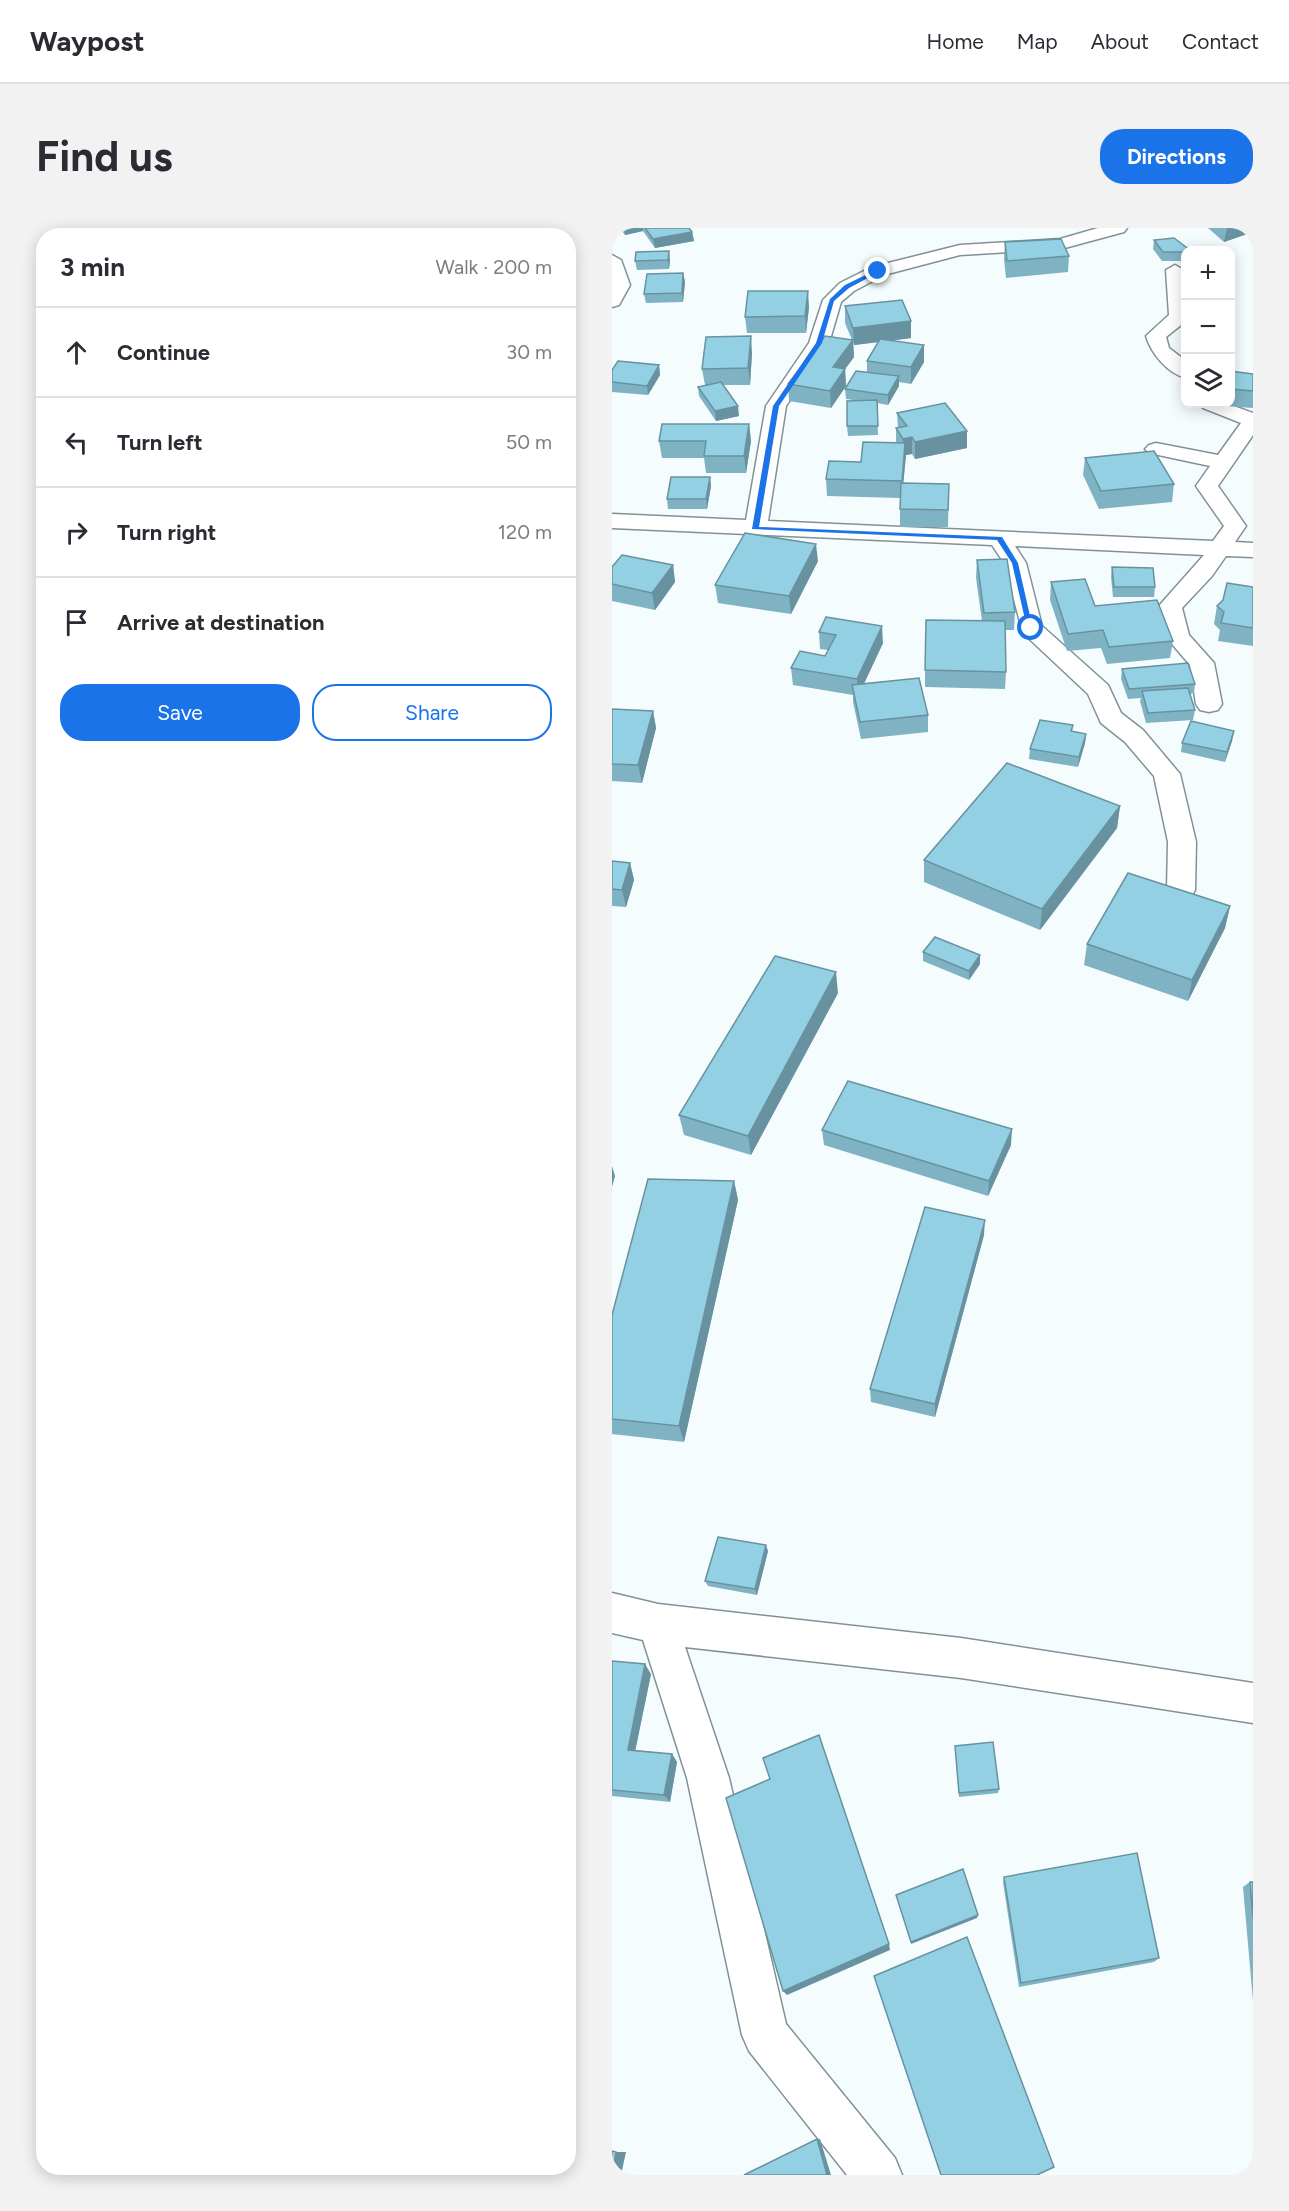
<!DOCTYPE html>
<meta charset="utf-8">
<style>
body{margin:0;font-family:Figtree,sans-serif;background:#f2f2f3;color:#2b2b33}
.controls{position:absolute;right:18px;top:18px;display:grid;overflow:hidden;border-radius:12px;box-shadow:0 3px 15px #0003}
.controls button{width:54px;height:54px;display:grid;place-items:center;padding:0;border:0;border-bottom:2px solid #e1e1e2;background:#fff;color:#2b2b33;font:30px sans-serif}
.stop{position:absolute;width:18px;height:18px;margin:-14px;border:4px solid #1a73e8;border-radius:50%;background:#fff}
.stop.end{background:#1a73e8;border-color:#fff;box-shadow:0 2px 6px #0008}
.list{margin:0;padding:0;list-style:none}
h2{display:flex;justify-content:space-between;align-items:center;height:78px;margin:0;padding:0 24px;font-size:26px}
h2 small{font-size:20px;font-weight:400;color:#7c7c81}
.list li{display:grid;grid-template-columns:39px 1fr auto;gap:18px;align-items:center;box-sizing:border-box;height:90px;padding:0 24px;border-top:2px solid #e1e1e2}
.list b{display:block;font-size:22px;white-space:nowrap}
.list em{font-size:20px;font-style:normal;color:#7c7c81}
.actions{display:flex;gap:12px;padding:18px 24px}
.actions a{flex:1;padding:14px 0;border:2px solid #1a73e8;border-radius:24px;text-align:center;font-size:21px;color:#1a73e8}
.actions .main{background:#1a73e8;color:#fff}
.icon{flex:none;width:33px;height:33px;fill:none;stroke:currentColor;stroke-width:2;stroke-linecap:round;stroke-linejoin:round}
.map{position:relative;flex:none;width:641px;height:1947px;overflow:hidden;border-radius:24px}
header{display:flex;align-items:center;gap:36px;box-sizing:border-box;height:84px;padding:0 30px;background:#fff;border-bottom:2px solid #e1e1e2}
header strong{font-size:28px}
nav{display:flex;gap:33px;margin-inline-start:auto;font-size:21px}
.intro{display:flex;align-items:center;justify-content:space-between;box-sizing:border-box;height:144px;padding:0 36px}
h1{margin:0;font-size:42px}
.button{padding:15px 27px;border-radius:24px;background:#1a73e8;color:#fff;font-size:21px;font-weight:700}
main{display:flex;gap:36px;padding:0 36px}
aside{flex:1;background:#fff;border-radius:24px;box-shadow:0 3px 15px #0003}
.map>svg:first-child{display:block}
</style>
<header>
<strong>Waypost</strong>
<nav><a>Home</a><a>Map</a><a>About</a><a>Contact</a></nav>
</header>
<div class="intro"><h1>Find us</h1><a class="button">Directions</a></div>
<main>
<aside>
<h2>3 min<small>Walk · 200 m</small></h2>
<ul class="list">
<li><svg class="icon" aria-label="ahead" viewBox="0 0 24 24"><path d="M12 20V5M6 11l6-6 6 6"/></svg><div><b>Continue</b></div><em>30 m</em></li>
<li><svg class="icon" aria-label="left" viewBox="0 0 24 24"><path d="M17 20v-9H6M10 6l-5 5 5 5"/></svg><div><b>Turn left</b></div><em>50 m</em></li>
<li><svg class="icon" aria-label="right" viewBox="0 0 24 24"><path d="M7 20v-9h11M14 6l5 5-5 5"/></svg><div><b>Turn right</b></div><em>120 m</em></li>
<li><svg class="icon" aria-label="arrive" viewBox="0 0 24 24"><path d="M6 21V4h12l-3 4 3 4H6"/></svg><div><b>Arrive at destination</b></div></li>
</ul>
<div class="actions"><a class="main">Save</a><a>Share</a></div>
</aside>
<div class="map">
<svg width="641" height="1947" viewBox="0 0 641 1947">
<rect width="100%" height="100%" fill="#f4fcfe"/>
<g fill="none" stroke-linecap="round" stroke-linejoin="round">
<!-- minor casing -->
<g stroke="#819297" stroke-width="3">
<g id="minor">
<path d="M 486,0 L 515,0 L 512,4 L 449,21 L 348,27 L 272,47 L 242,63 L 229,74 L 217,115 L 174,178 L 156,293 L 601,313 L 612,298 L 584,258 L 598,238 L 537,225 L 533,221 L 537,217 L 544,215 L 606,227 L 629,195 L 591,180 L 588,176 L 616,176 L 641,185 L 641,207 L 606,258 L 634,298 L 623,314 L 641,315 L 641,329 L 614,328 L 600,348 L 570,380 L 577,407 L 602,435 L 610,476 L 606,482 L 597,484 L 588,482 L 584,476 L 578,437 L 554,409 L 546,379 L 592,327 L 403,318 L 414,335 L 430,398 L 496,457 L 509,485 L 531,502 L 568,546 L 584,614 L 583,662 L 579,669 L 569,672 L 559,669 L 555,662 L 556,614 L 542,548 L 513,514 L 489,495 L 476,466 L 411,405 L 392,335 L 380,317 L 0,300 L 0,286 L 134,292 L 154,178 L 197,115 L 211,72 L 228,55 L 260,39 L 348,17 L 448,11 Z"/>
<path d="M 0,27 L 9,32 L 18,57 L 7,77 L 0,79 Z"/>
<path d="M 563,37 L 572,42 L 574,93 L 554,109 L 557,120 L 574,133 L 574,150 C 555,145 539,125 534,108 L 557,87 L 554,42 Z"/>
<path d="M 0,1365 L 46,1376 L 349,1410 L 641,1455 L 641,1495 L 349,1450 L 73,1419 L 117,1550 L 174,1796 L 283,1930 L 290,1947 L 235,1947 L 137,1823 L 130,1807 L 75,1550 L 31,1412 L 0,1405 Z"/>
</g>
</g>
<!-- minor -->
<use href="#minor" fill="#fff" fill-rule="evenodd"/>
</g>
<!-- wall -->
<g fill="#7fb3c3">
<path d="M 8,0 L 77,0 L 80,4 L 82,13 L 43,20 L 31,3 L 13,7 Z"/>
<path d="M 596,0 L 641,0 L 641,4 L 612,14 Z"/>
<path d="M 542,12 L 573,22 L 573,33 L 550,33 L 541,21 Z"/>
<path d="M 393,14 L 457,28 L 456,44 L 394,50 L 392,31 Z"/>
<path d="M 24,24 L 58,32 L 57,41 L 25,42 L 23,33 Z"/>
<path d="M 71,45 L 73,54 L 71,74 L 34,75 L 32,66 Z"/>
<path d="M 233,78 L 299,110 L 279,113 L 312,134 L 299,156 L 287,154 L 287,158 L 276,177 L 265,175 L 266,207 L 236,208 L 235,198 L 248,173 L 234,171 L 233,161 L 255,144 L 255,133 L 267,114 L 242,117 L 241,114 L 242,129 L 233,141 L 234,158 L 219,180 L 177,173 L 176,156 L 240,112 L 233,95 Z"/>
<path d="M 197,79 L 194,105 L 135,105 L 133,89 Z"/>
<path d="M 140,125 L 138,157 L 111,157 L 127,188 L 104,193 L 87,168 L 86,159 L 93,157 L 90,141 Z"/>
<path d="M 47,137 L 48,147 L 36,167 L 0,164 L 0,142 Z"/>
<path d="M 618,143 L 641,146 L 641,180 L 599,177 L 598,176 L 618,176 Z"/>
<path d="M 285,185 L 355,220 L 303,231 L 300,226 L 294,227 L 291,255 L 337,256 L 336,299 L 288,299 L 288,270 L 215,268 L 214,251 L 249,234 L 284,214 L 284,200 L 286,200 Z"/>
<path d="M 137,196 L 139,213 L 134,245 L 94,245 L 92,230 L 50,230 L 47,213 Z"/>
<path d="M 473,230 L 562,256 L 560,274 L 487,281 L 471,247 Z"/>
<path d="M 98,249 L 99,258 L 95,281 L 56,281 L 55,271 Z"/>
<path d="M 365,332 L 403,384 L 402,402 L 393,402 L 394,444 L 393,461 L 313,459 L 313,442 L 370,393 L 364,350 Z"/>
<path d="M 206,333 L 179,386 L 106,375 L 103,357 Z"/>
<path d="M 61,337 L 63,354 L 43,382 L 0,373 L 0,339 Z"/>
<path d="M 500,339 L 543,359 L 542,369 L 501,369 L 499,349 Z"/>
<path d="M 439,354 L 483,378 L 561,413 L 558,430 L 495,436 L 489,420 L 455,423 L 438,372 Z"/>
<path d="M 641,359 L 641,418 L 606,413 L 608,402 L 602,396 L 605,378 Z"/>
<path d="M 207,404 L 271,415 L 252,456 L 316,487 L 316,504 L 249,511 L 241,474 L 241,467 L 181,457 L 179,440 L 213,428 L 216,422 L 208,421 Z"/>
<path d="M 510,441 L 583,456 L 582,465 L 578,466 L 583,482 L 581,492 L 534,495 L 528,473 L 529,470 L 516,471 L 509,451 Z"/>
<path d="M 0,481 L 41,483 L 44,500 L 30,555 L 0,553 Z"/>
<path d="M 461,497 L 460,504 L 474,506 L 473,515 L 466,539 L 417,531 L 418,521 Z"/>
<path d="M 622,503 L 620,513 L 613,534 L 569,524 L 570,515 Z"/>
<path d="M 508,578 L 505,600 L 428,702 L 312,654 L 312,632 Z"/>
<path d="M 0,633 L 18,635 L 22,652 L 14,679 L 0,678 Z"/>
<path d="M 618,678 L 613,700 L 576,773 L 472,737 L 475,716 Z"/>
<path d="M 311,724 L 368,727 L 368,736 L 357,752 L 311,733 Z"/>
<path d="M 226,765 L 139,927 L 72,907 L 67,887 Z"/>
<path d="M 210,902 L 399,917 L 376,968 L 212,917 Z"/>
<path d="M 122,953 L 126,972 L 72,1214 L 0,1206 L 0,1087 Z"/>
<path d="M 372,1007 L 323,1189 L 259,1174 L 258,1161 Z"/>
<path d="M 156,1323 L 145,1367 L 96,1358 L 93,1353 Z"/>
<path d="M 0,1433 L 39,1446 L 23,1522 L 60,1526 L 65,1534 L 58,1574 L 0,1568 Z"/>
<path d="M 343,1518 L 387,1561 L 386,1565 L 347,1569 Z"/>
<path d="M 392,1649 L 547,1730 L 542,1734 L 407,1759 L 391,1654 Z"/>
<path d="M 638,1654 L 641,1654 L 641,1773 L 631,1659 Z"/>
</g>
<!-- shaded-wall -->
<g fill="#68929f">
<path d="M 12,0 L 31,0 L 31,3 L 13,7 Z"/>
<path d="M 615,0 L 641,0 L 641,4 L 612,14 Z"/>
<path d="M 80,4 L 82,13 L 43,20 L 41,11 Z"/>
<path d="M 57,23 L 58,32 L 57,41 L 56,32 Z"/>
<path d="M 71,45 L 73,54 L 71,74 L 70,65 Z"/>
<path d="M 196,63 L 197,79 L 194,105 L 193,88 Z"/>
<path d="M 299,93 L 299,110 L 242,117 L 241,100 Z"/>
<path d="M 139,108 L 140,125 L 138,157 L 136,140 Z"/>
<path d="M 241,112 L 242,129 L 222,156 L 221,139 Z"/>
<path d="M 312,117 L 312,134 L 299,156 L 299,139 Z"/>
<path d="M 47,137 L 48,147 L 36,167 L 35,158 Z"/>
<path d="M 233,141 L 234,158 L 219,180 L 218,163 Z"/>
<path d="M 287,148 L 287,158 L 276,177 L 276,167 Z"/>
<path d="M 126,178 L 127,188 L 104,193 L 103,183 Z"/>
<path d="M 137,196 L 139,213 L 134,245 L 132,228 Z"/>
<path d="M 355,203 L 355,220 L 303,231 L 303,214 Z"/>
<path d="M 300,209 L 300,226 L 294,227 L 290,270 L 291,211 Z"/>
<path d="M 98,249 L 99,258 L 95,281 L 94,271 Z"/>
<path d="M 204,316 L 206,333 L 179,386 L 177,368 Z"/>
<path d="M 61,337 L 63,354 L 43,382 L 40,365 Z"/>
<path d="M 270,398 L 271,415 L 246,468 L 245,451 Z"/>
<path d="M 41,483 L 44,500 L 30,555 L 26,537 Z"/>
<path d="M 622,503 L 620,513 L 613,534 L 615,524 Z"/>
<path d="M 474,506 L 473,515 L 466,539 L 467,529 Z"/>
<path d="M 508,578 L 505,600 L 428,702 L 430,681 Z"/>
<path d="M 18,635 L 22,652 L 14,679 L 10,662 Z"/>
<path d="M 618,678 L 613,700 L 576,773 L 580,752 Z"/>
<path d="M 368,727 L 368,736 L 357,752 L 357,743 Z"/>
<path d="M 224,744 L 226,765 L 139,927 L 136,908 Z"/>
<path d="M 400,901 L 399,917 L 376,968 L 377,953 Z"/>
<path d="M 0,938 L 3,948 L 0,959 Z"/>
<path d="M 122,953 L 126,972 L 72,1214 L 67,1198 Z"/>
<path d="M 373,992 L 372,1007 L 323,1189 L 323,1176 Z"/>
<path d="M 154,1317 L 156,1323 L 145,1367 L 143,1361 Z"/>
<path d="M 33,1436 L 39,1446 L 22,1529 L 16,1522 Z"/>
<path d="M 60,1526 L 65,1534 L 58,1574 L 52,1567 Z"/>
<path d="M 366,1687 L 365,1690 L 299,1716 L 299,1714 Z"/>
<path d="M 277,1716 L 278,1722 L 175,1767 L 171,1763 Z"/>
<path d="M 205,1911 L 208,1911 L 219,1947 L 215,1947 Z"/>
<path d="M 4,1924 L 14,1924 L 9,1947 L 0,1947 Z"/>
</g>
<!-- building -->
<g fill="#94d0e3" stroke="#68929f" stroke-width="1.5">
<path d="M 33,0 L 77,0 L 80,4 L 41,11 Z"/>
<path d="M 562,10 L 578,22 L 573,22 L 573,24 L 551,24 L 542,12 Z"/>
<path d="M 449,11 L 457,28 L 395,33 L 393,14 Z"/>
<path d="M 57,23 L 56,32 L 23,33 L 24,24 Z"/>
<path d="M 71,45 L 70,65 L 32,66 L 35,46 Z"/>
<path d="M 136,63 L 196,63 L 193,88 L 133,89 Z"/>
<path d="M 290,72 L 299,93 L 241,100 L 233,78 Z"/>
<path d="M 139,108 L 136,140 L 90,141 L 94,109 Z"/>
<path d="M 213,108 L 241,112 L 221,139 L 233,141 L 218,163 L 176,156 Z"/>
<path d="M 268,111 L 312,117 L 299,139 L 255,133 Z"/>
<path d="M 6,133 L 47,137 L 35,158 L 0,154 L 0,142 Z"/>
<path d="M 244,143 L 287,148 L 276,167 L 233,161 Z"/>
<path d="M 618,143 L 641,146 L 641,163 L 618,161 Z"/>
<path d="M 109,154 L 126,178 L 103,183 L 86,159 Z"/>
<path d="M 265,172 L 266,198 L 235,198 L 235,173 Z"/>
<path d="M 333,175 L 355,203 L 303,214 L 300,209 L 291,211 L 284,200 L 295,198 L 285,185 Z"/>
<path d="M 50,196 L 137,196 L 132,228 L 92,228 L 94,213 L 47,213 Z"/>
<path d="M 251,214 L 293,215 L 290,253 L 214,251 L 217,233 L 249,234 Z"/>
<path d="M 542,223 L 562,256 L 489,263 L 473,230 Z"/>
<path d="M 59,249 L 98,249 L 94,271 L 55,271 Z"/>
<path d="M 289,255 L 337,256 L 336,282 L 288,281 Z"/>
<path d="M 133,305 L 204,316 L 177,368 L 103,357 Z"/>
<path d="M 10,327 L 61,337 L 40,365 L 0,356 L 0,339 Z"/>
<path d="M 395,331 L 403,384 L 372,385 L 365,332 Z"/>
<path d="M 500,339 L 541,340 L 543,359 L 502,359 Z"/>
<path d="M 473,351 L 483,378 L 545,372 L 561,413 L 497,419 L 491,402 L 456,406 L 439,354 Z"/>
<path d="M 615,355 L 641,359 L 641,400 L 609,395 L 612,384 L 605,378 L 611,372 Z"/>
<path d="M 214,389 L 270,398 L 245,451 L 179,440 L 188,423 L 213,428 L 224,407 L 207,404 Z"/>
<path d="M 314,392 L 393,393 L 394,444 L 313,442 Z"/>
<path d="M 576,435 L 583,456 L 517,461 L 510,441 Z"/>
<path d="M 307,450 L 316,487 L 248,494 L 240,457 Z"/>
<path d="M 576,460 L 583,482 L 536,485 L 530,463 Z"/>
<path d="M 0,481 L 41,483 L 26,537 L 0,536 Z"/>
<path d="M 428,492 L 461,497 L 459,503 L 474,506 L 467,529 L 418,521 Z"/>
<path d="M 579,493 L 622,503 L 615,524 L 570,515 Z"/>
<path d="M 395,535 L 508,578 L 430,681 L 312,632 Z"/>
<path d="M 0,633 L 18,635 L 10,662 L 0,661 Z"/>
<path d="M 516,645 L 618,678 L 580,752 L 475,716 Z"/>
<path d="M 323,709 L 368,727 L 357,743 L 311,724 Z"/>
<path d="M 163,728 L 224,744 L 136,908 L 67,887 Z"/>
<path d="M 236,853 L 400,901 L 377,953 L 210,902 Z"/>
<path d="M 36,951 L 122,953 L 67,1198 L 0,1191 L 0,1087 Z"/>
<path d="M 313,979 L 373,992 L 323,1176 L 258,1161 Z"/>
<path d="M 106,1309 L 154,1317 L 143,1361 L 93,1353 Z"/>
<path d="M 0,1433 L 33,1436 L 16,1522 L 60,1526 L 52,1567 L 0,1562 Z"/>
<path d="M 207,1507 L 277,1716 L 171,1763 L 114,1570 L 158,1551 L 151,1530 Z"/>
<path d="M 381,1514 L 387,1561 L 347,1565 L 343,1518 Z"/>
<path d="M 525,1625 L 547,1730 L 409,1755 L 392,1649 Z"/>
<path d="M 351,1641 L 366,1687 L 299,1714 L 284,1667 Z"/>
<path d="M 638,1654 L 641,1654 L 641,1690 Z"/>
<path d="M 355,1709 L 442,1939 L 425,1947 L 329,1947 L 262,1748 Z"/>
<path d="M 205,1911 L 215,1947 L 132,1947 Z"/>
<path d="M 0,1923 L 4,1924 L 0,1946 Z"/>
</g>
<!-- route -->
<path fill="#1a73e8" d="M 264,42 L 269,43 L 237,60 L 222,73 L 210,115 L 167,178 L 147,299 L 390,309 L 406,335 L 421,401 L 415,400 L 400,335 L 385,312 L 140,301 L 161,178 L 204,115 L 218,71 L 233,57 Z"/>
</svg>
<div class="controls">
<button>+</button>
<button>−</button>
<button><svg class="icon" aria-label="layers" viewBox="0 0 24 24"><path d="M12 4l9 5-9 5-9-5zM3 14l9 5 9-5"/></svg></button>
</div>
<div class="stop" style="left:419px;top:400px"></div>
<div class="stop end" style="left:266px;top:43px"></div>
</div>
</main>
